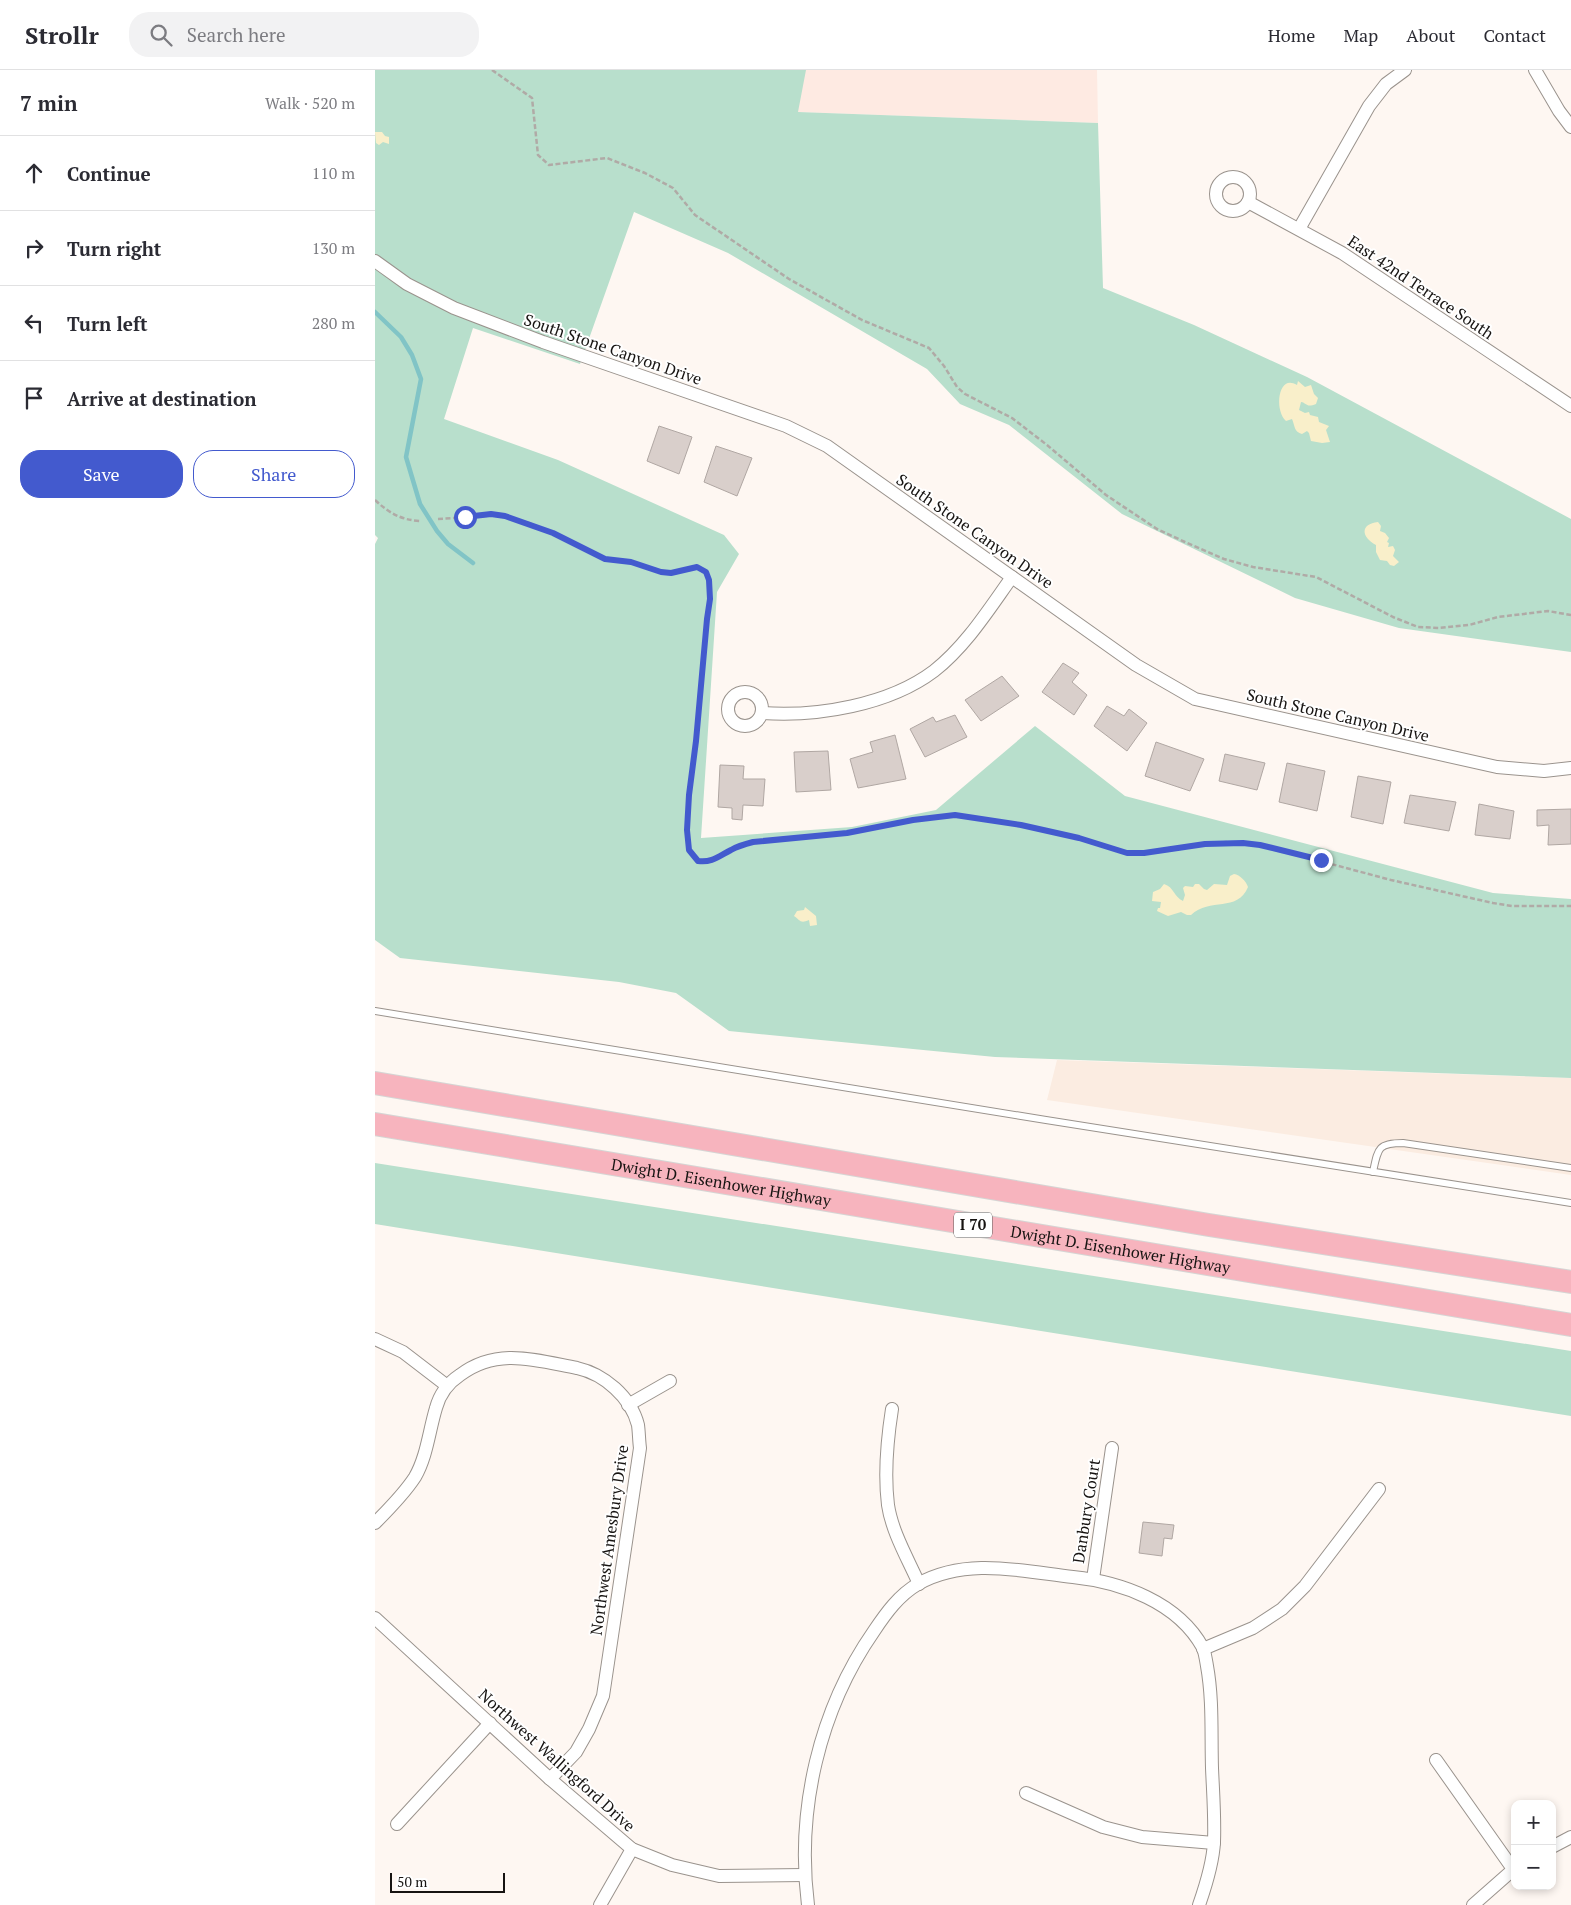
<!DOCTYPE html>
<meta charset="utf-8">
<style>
body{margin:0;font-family:"PT Serif",serif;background:#f2f2f3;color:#2b2b33}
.controls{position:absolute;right:15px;bottom:15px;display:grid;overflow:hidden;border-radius:10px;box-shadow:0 2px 8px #0003}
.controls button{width:45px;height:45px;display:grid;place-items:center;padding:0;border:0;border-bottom:1px solid #e1e1e2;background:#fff;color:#2b2b33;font:25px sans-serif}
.scale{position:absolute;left:15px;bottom:12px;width:115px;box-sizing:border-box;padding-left:5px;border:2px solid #171412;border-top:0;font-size:14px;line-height:18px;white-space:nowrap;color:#171412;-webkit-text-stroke:4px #fff;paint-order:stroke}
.stop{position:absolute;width:15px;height:15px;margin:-11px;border:4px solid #435ace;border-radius:50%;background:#fff}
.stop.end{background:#435ace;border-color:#fff;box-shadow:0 1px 5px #0008}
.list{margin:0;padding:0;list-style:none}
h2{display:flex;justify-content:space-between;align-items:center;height:65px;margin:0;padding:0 20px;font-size:21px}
h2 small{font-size:16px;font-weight:400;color:#7c7c81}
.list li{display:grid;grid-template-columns:32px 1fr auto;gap:15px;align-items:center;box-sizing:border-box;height:75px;padding:0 20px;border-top:1px solid #e1e1e2}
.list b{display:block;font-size:19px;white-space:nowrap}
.list em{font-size:16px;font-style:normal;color:#7c7c81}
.actions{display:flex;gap:10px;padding:15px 20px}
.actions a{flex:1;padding:11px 0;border:1px solid #435ace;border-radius:20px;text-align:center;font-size:18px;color:#435ace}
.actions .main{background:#435ace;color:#fff}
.icon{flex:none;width:28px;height:28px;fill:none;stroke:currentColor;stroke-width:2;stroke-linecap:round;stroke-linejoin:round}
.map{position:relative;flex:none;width:1196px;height:1835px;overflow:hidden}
header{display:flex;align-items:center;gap:30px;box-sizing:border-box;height:70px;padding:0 25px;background:#fff;border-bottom:1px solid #e1e1e2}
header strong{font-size:24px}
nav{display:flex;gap:28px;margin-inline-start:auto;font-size:18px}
.search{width:350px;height:45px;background:#f2f2f3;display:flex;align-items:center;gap:12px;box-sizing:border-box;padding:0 18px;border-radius:20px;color:#7c7c81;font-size:19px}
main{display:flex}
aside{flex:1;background:#fff}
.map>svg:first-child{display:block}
</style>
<header>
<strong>Strollr</strong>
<div class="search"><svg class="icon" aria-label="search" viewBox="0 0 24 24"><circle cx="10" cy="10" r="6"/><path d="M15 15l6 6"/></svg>Search here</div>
<nav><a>Home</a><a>Map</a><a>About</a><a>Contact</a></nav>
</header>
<main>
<aside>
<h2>7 min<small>Walk · 520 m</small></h2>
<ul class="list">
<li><svg class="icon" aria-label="ahead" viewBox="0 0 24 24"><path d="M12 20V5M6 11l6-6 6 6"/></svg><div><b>Continue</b></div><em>110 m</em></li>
<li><svg class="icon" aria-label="right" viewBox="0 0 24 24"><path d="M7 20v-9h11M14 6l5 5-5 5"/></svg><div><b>Turn right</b></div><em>130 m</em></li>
<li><svg class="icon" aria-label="left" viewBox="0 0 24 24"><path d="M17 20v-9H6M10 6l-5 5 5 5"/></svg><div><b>Turn left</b></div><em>280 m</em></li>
<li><svg class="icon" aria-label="arrive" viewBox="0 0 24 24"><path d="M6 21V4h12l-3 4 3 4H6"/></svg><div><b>Arrive at destination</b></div></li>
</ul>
<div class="actions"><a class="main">Save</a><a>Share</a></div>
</aside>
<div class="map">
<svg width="1196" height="1835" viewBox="0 0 1196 1835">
<rect width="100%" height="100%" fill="#fef7f2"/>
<!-- built -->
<path fill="#fbece1" d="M 682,990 L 1196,1008 L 1196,1105 L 672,1030 Z"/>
<!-- education -->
<path fill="#feeae2" d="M 425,0 L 722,0 L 723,53 L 423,42 Z"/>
<!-- green -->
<g fill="#b8dfcc">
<path d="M 0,0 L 431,0 L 423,42 L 723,53 L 728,218 L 819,255 L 932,307 L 1196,449 L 1196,582 L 1024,558 L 920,528 L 747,444 L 634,355 L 585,334 L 552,299 L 353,183 L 259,142 L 205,294 L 98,258 L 69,349 L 183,390 L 349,465 L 364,484 L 342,522 L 326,768 L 477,757 L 561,740 L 660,656 L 750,726 L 1118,823 L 1196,829 L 1196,1008 L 620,987 L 354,961 L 301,923 L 244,912 L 25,888 L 0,870 L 0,474 L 3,468 L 0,465 Z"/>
<path d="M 0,1093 L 1196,1281 L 1196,1346 L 0,1154 Z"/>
</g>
<!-- sand -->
<g fill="#f9efca">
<path d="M 0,62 L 7,62 L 10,66 L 14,67 L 14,74 L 8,72 L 4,75 L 1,73 Z"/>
<path d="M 923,311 L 930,317 L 936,315 L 939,324 L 943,328 L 941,334 C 931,338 932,333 926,332 L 924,340 L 930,343 L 934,342 L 935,345 L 943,347 L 944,352 L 954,356 L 951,360 L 955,372 L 947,373 L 936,371 L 934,363 L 932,361 L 927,364 C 919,362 920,356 917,349 L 911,351 C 899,340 903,303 922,315 Z"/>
<path d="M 1003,452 L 1006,456 L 1005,461 L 1010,463 L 1014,468 L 1012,472 L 1014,473 L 1013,477 L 1018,476 L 1020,480 L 1018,486 L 1024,492 L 1019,496 L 1015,495 L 1012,491 L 1005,490 L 1001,482 L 1001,475 C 986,467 985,454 1003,452 Z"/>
<path d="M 859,804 C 865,805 871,811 873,817 C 862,843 835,827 816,845 L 812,845 L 806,842 L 793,846 L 782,841 L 783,838 L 785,838 L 786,832 L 777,831 L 778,822 L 785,819 L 789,814 C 799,817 799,827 808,831 L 810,825 L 808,818 L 810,816 L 818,817 L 820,814 L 824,814 L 829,819 L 832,820 L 839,814 L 852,815 L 855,806 Z"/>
<path d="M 430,837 L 441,846 L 442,855 L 435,856 L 434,850 C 425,854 425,850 419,846 L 422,841 L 429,840 Z"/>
</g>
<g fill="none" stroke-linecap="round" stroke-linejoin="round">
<!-- stream -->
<path stroke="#81c4c6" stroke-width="4.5" d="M 0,242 L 26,267 L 37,285 L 46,309 L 31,387 L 45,434 L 62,461 L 73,474 L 98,493"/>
</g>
<!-- building -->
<g fill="#d9cfcb" stroke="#b0a7a3">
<path d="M 284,356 L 317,367 L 304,404 L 272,391 Z"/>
<path d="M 341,376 L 377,388 L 362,426 L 329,412 Z"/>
<path d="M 688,593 L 704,603 L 697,612 L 712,625 L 699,645 L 667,622 Z"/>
<path d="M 627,606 L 644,626 L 606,651 L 590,630 Z"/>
<path d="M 732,636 L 749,646 L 754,639 L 772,653 L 752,681 L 719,656 Z"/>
<path d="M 580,645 L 592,667 L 550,687 L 535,659 L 558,647 L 561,652 Z"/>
<path d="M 520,665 L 531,709 L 483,718 L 475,689 L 498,682 L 495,672 Z"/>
<path d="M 781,672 L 829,689 L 815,721 L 770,706 Z"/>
<path d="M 453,681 L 456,720 L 421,722 L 419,682 Z"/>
<path d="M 850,684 L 890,693 L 882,720 L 844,711 Z"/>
<path d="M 912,693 L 950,701 L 942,741 L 904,732 Z"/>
<path d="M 345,695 L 369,696 L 368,709 L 390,709 L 388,736 L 368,735 L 367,750 L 357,749 L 357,738 L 343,737 Z"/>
<path d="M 983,706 L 1016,712 L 1008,754 L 976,747 Z"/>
<path d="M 1035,725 L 1081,732 L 1074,761 L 1029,753 Z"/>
<path d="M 1104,734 L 1139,741 L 1135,769 L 1100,765 Z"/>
<path d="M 1196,739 L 1196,774 L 1173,775 L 1174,755 L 1162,756 L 1162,740 Z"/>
<path d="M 768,1452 L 799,1455 L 797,1469 L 789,1468 L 787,1486 L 764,1483 Z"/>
</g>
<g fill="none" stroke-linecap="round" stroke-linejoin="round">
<!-- service casing -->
<g stroke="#9a938d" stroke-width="8">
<g id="service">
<path d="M 0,941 L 671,1050 L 1196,1133"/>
<path d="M 998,1102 C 1003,1078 1003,1073 1028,1073 L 1196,1098"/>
</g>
</g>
<!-- minor casing -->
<g stroke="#9a938d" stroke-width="14">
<g id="minor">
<path d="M 1160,0 L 1184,41 L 1196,57"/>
<circle cx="858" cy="124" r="17"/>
<path d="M 873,132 L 967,183 L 1196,336"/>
<path d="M 924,159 L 994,36 L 1011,14 L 1030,0"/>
<path d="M 0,191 L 32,214 L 79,238 L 168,272 L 411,356 L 452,376 L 761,595 L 820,629 L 1122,697 L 1169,701 L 1196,698"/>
<circle cx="370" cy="639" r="17"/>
<path d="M 387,643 C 442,647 514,635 559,601 C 591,576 614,539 637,507"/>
<path d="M 0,1269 L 28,1282 L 71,1315"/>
<path d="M 253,1335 L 295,1311"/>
<path d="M 517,1339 C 512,1371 509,1403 513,1435 C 517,1462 533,1489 544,1514"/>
<path d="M 0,1453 C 14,1439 29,1424 40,1407 C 52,1386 54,1361 61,1338 C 65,1323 73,1313 85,1305 C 122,1277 160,1290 202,1298 C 229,1304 256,1327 263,1355 C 264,1362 264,1371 265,1378 L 228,1626 L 214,1659 L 201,1682 L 175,1709"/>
<path d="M 718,1509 L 737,1378"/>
<path d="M 0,1548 L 175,1709 L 257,1779 L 297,1795 L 344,1806 L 429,1805"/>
<path d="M 828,1579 L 878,1558 L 907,1539 L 930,1516 L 1004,1419"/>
<path d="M 1061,1690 L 1138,1799"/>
<path d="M 651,1723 L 728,1757 L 767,1767 L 839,1773"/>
<path d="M 22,1754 L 115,1653"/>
<path d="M 1177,1777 L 1196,1767"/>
<path d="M 225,1835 L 257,1779"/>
<path d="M 433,1835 C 421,1740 444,1640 499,1561 C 511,1543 524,1525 543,1514 C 591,1487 646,1501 698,1507 C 746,1512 803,1532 828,1578 C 830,1583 831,1590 832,1596 C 838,1629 836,1664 837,1698 C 838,1722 840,1747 839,1772 C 838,1793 831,1815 824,1835"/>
<path d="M 1098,1835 L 1140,1798"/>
</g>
</g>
<!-- motorway casing -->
<g stroke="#d5d5d4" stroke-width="24">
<g id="motorway">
<path d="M 0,1013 L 834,1155 L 1196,1212"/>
<path id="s1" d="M 0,1054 L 1196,1255"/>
</g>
</g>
<!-- path -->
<g stroke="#b0aaa6" stroke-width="2.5" stroke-dasharray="5 2.5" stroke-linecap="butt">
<path d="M 117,0 L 157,28 L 163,85 L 174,95 L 232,88 L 270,103 L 298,118 L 320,145 L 414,209 L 487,250 L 554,278 L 569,296 L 582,317 L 590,324 L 637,348 L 672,375 L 731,425 L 782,459 L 810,472 L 849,489 L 878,497 L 941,507 L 1018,547 L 1043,557 L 1064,558 L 1094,555 L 1123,547 L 1173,541 L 1196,545"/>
<path d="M 0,430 C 14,443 26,450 45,451"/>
<path d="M 63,449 L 123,445 L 154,453 L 178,463 L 230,489 L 256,492 L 295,503 L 322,497 L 331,502 L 334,510 L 335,529 L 332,549 L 321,671 L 314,725 L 312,759 L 314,780 L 323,791 C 339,793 349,782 363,776 C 368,774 373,773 378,772 L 472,763 L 537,750 L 581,745 L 646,755 L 704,768 L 752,783 L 769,783 L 851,772 L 885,775 L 1016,810 L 1118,833 L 1137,836 L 1196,836"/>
</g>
<!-- service -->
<use href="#service" stroke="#fff" stroke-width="6"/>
<!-- minor -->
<use href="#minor" stroke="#fff" stroke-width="12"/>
<!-- motorway -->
<use href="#motorway" stroke="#f7b4be" stroke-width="22"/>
</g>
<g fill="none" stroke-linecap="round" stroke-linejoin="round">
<!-- route -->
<path stroke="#435ace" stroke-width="6" d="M 90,447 L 116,444 L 130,446 L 178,463 L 230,489 L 256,492 L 286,502 L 296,503 L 322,497 L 331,502 L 334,510 L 335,529 L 332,549 L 321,671 L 314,725 L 312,760 L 314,780 L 323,791 C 337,793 344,786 356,780 C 363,776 370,774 378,772 L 472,763 L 538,750 L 580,745 L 646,755 L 704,768 L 752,783 L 769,783 L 830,774 L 868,773 L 885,775 L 946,790"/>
</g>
<g text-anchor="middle" stroke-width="4" stroke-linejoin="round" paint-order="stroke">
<!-- shield labels -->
<rect fill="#fff" stroke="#5d5a59" stroke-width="1" x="579" y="1142.5" width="38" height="25" rx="4"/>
<g font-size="15" font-weight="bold" fill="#171412">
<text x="598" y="1160">I 70</text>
</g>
<!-- street labels -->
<g font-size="16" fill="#171412" stroke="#fff">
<text transform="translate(1046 217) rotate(34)" y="6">East 42nd Terrace South</text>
<text transform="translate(238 279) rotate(19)" y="6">South Stone Canyon Drive</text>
<text transform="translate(600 461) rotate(35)" y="6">South Stone Canyon Drive</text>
<text transform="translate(963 645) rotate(13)" y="6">South Stone Canyon Drive</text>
<text dy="6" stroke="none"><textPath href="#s1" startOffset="351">Dwight D. Eisenhower Highway</textPath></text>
<text dy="6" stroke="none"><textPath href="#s1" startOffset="756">Dwight D. Eisenhower Highway</textPath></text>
<text transform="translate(711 1441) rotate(-81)" y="6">Danbury Court</text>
<text transform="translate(234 1470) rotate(-82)" y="6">Northwest Amesbury Drive</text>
<text transform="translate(182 1690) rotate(42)" y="6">Northwest Wallingford Drive</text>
</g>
</g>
</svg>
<div class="controls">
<button>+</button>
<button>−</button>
</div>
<div class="scale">50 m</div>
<div class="stop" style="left:90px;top:447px"></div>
<div class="stop end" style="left:946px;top:790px"></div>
</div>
</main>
